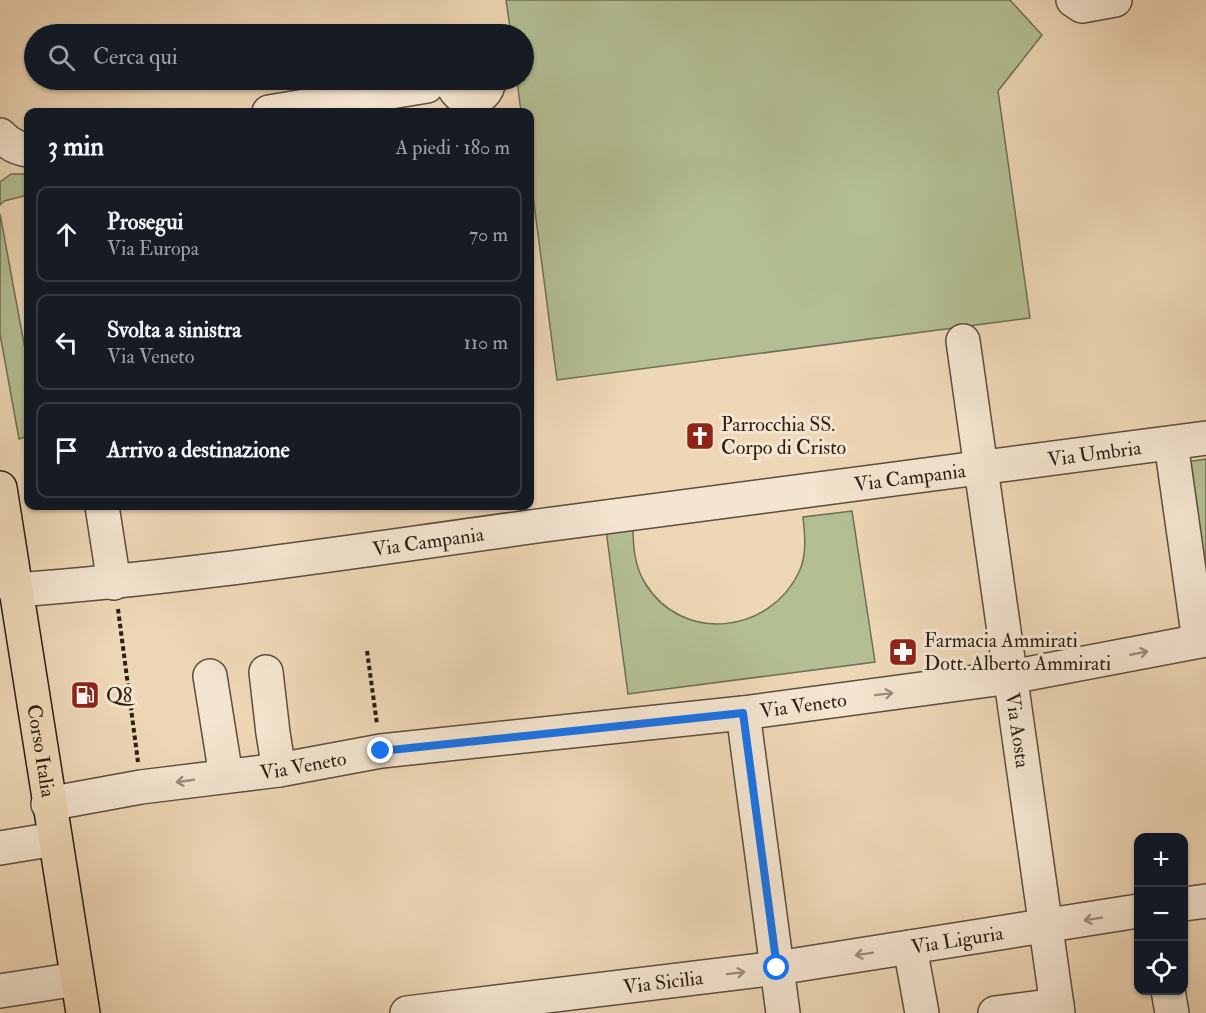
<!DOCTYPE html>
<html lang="it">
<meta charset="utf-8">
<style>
body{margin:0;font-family:"IM FELL Double Pica",serif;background:#242831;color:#f1f3f6}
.controls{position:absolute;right:18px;bottom:18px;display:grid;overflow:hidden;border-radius:12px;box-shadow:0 2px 4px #0004}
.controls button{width:54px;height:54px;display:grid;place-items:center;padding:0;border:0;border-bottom:2px solid #363941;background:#171b24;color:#f1f3f6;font:30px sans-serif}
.stop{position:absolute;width:18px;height:18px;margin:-14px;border:4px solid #1a73e8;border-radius:50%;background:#fff}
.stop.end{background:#1a73e8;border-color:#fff;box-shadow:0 2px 6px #0008}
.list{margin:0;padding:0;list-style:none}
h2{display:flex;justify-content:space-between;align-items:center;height:78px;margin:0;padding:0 24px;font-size:26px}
h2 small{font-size:20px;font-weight:400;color:#9ea1a6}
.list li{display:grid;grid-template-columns:39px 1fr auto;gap:18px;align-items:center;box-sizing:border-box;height:96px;margin:0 12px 12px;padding:0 12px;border:2px solid #363941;border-radius:12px}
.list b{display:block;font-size:22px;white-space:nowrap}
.list p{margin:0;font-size:20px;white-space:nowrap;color:#9ea1a6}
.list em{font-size:20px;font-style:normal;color:#9ea1a6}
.icon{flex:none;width:33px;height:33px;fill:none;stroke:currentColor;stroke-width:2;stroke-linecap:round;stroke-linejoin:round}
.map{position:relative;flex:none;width:1206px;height:1013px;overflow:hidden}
.search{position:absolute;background:#171b24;box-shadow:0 2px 4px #0004;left:24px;top:24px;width:510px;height:66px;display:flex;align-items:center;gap:15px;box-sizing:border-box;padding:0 21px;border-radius:33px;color:#9ea1a6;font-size:22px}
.panel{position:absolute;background:#171b24;box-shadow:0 2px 4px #0004;left:24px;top:108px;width:510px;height:402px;border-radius:12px}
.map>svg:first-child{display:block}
</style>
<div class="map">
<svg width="1206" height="1013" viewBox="0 0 1206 1013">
<rect width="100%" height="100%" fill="#eed7b6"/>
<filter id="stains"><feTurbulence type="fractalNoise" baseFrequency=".00333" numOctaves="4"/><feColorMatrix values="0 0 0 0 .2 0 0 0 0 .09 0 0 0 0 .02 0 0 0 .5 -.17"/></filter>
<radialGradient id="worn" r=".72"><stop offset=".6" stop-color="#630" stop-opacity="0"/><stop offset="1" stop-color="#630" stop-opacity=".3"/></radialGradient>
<!-- green -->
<g fill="#b3bf93" stroke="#6f6f54" stroke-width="1.5">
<path d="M 506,0 L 1010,0 L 1042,35 L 998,91 L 1030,318 L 557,380 L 530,173 L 530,112 L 521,112 L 517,80 L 524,80 L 524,34 L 511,34 Z"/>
<path d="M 11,174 L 28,174 L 28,195 L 4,201 L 0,205 L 0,182 Z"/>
<path d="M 0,214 L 28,365 L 28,436 L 19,439 L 0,334 Z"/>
<path d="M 1206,459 L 1206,617 L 1180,463 Z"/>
<path d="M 852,511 L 875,662 L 628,694 L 606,530 L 633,525 C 633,545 634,565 645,583 C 682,644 770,634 799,572 C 807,555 805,536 803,517 Z"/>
</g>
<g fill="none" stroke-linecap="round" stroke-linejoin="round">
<!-- minor casing -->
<g stroke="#5c4d3d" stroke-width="36">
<g id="minor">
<path d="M 1073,0 L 1082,6 L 1115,0"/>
<path d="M 452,80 C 455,105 487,105 489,80"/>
<path d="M 269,112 L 427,86"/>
<path d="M 0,135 C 9,144 16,148 28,150"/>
<path id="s1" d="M 963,341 L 1058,1013"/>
<path d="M 1171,443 L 1199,641"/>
<path d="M 102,506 L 114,583"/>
<path id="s2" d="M 15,590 C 198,577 379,547 560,523 C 775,493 991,468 1206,438"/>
<path d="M 266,672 L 273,733 L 279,770"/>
<path d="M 210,676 L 226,776"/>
<path d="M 743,713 L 783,1013"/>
<path id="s3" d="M 48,804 L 141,787 L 279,770 L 381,751 L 743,713 L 1011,677 L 1206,640"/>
<path d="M 0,848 L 55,839"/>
<path d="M 1184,904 L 1206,901"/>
<path d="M 910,947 L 922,1013"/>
<path d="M 1168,990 L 1172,1013"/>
<path d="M 0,991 L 77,979"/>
<path id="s4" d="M 407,1013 L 777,968 L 1138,911"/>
<path d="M 995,1013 L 1057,1005"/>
</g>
</g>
<!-- major casing -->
<g stroke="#2b1f15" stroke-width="36">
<g id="major">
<path id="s5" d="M 0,488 L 83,1013"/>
</g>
</g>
<!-- path -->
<g stroke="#2b1f15" stroke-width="4" stroke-dasharray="4.5 3" stroke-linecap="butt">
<path d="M 118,609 L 138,762"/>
<path d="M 367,651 L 377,724"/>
</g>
<!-- minor -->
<use href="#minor" stroke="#f4e5d0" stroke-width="33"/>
<!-- major -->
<use href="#major" stroke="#eed7b6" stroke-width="33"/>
</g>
<!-- one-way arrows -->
<defs><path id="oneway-shaft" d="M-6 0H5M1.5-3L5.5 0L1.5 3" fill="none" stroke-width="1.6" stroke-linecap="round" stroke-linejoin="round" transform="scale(1.5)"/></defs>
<g stroke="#9a8c7c">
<use href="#oneway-shaft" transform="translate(1139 653) rotate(-11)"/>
<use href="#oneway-shaft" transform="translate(884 694) rotate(-7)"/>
<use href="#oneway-shaft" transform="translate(185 781) rotate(172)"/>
<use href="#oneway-shaft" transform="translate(1093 919) rotate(171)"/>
<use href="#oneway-shaft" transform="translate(864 954) rotate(171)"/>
<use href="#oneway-shaft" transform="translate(736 973) rotate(-7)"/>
</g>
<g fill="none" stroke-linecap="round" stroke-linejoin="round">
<!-- route -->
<path stroke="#1a73e8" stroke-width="8" d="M 381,751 L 743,713 L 777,968"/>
</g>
<!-- icons -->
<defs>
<g id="church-square" transform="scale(1.5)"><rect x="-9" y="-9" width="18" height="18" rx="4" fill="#8f2418" stroke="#f4e5d0"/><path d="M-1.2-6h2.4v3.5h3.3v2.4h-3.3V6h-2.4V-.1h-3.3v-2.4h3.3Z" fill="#fff"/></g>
<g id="pharmacy-square" transform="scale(1.5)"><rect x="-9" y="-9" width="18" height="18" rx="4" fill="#8f2418" stroke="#f4e5d0"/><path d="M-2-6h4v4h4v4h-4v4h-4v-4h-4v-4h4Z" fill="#fff"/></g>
<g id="fuel-square" transform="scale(1.5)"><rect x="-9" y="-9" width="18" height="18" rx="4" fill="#8f2418" stroke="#f4e5d0"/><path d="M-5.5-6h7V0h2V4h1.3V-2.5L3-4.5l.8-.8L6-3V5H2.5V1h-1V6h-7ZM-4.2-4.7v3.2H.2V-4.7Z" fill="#fff"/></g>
</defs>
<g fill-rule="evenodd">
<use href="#church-square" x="700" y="436"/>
<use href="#pharmacy-square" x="903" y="652"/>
<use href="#fuel-square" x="85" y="695"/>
</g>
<g text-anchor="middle" stroke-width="6" stroke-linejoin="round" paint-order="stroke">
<!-- poi labels -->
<g font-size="20" fill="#2b1f15" stroke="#f4e5d0" text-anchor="start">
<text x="721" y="431">Parrocchia SS.<tspan x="721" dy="23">Corpo di Cristo</tspan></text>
<text x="924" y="647">Farmacia Ammirati<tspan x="924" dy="23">Dott. Alberto Ammirati</tspan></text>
<text x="106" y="702">Q8</text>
</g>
<!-- street labels -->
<g font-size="20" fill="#2b1f15" stroke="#f4e5d0">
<text dy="7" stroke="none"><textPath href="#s2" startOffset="1088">Via Umbria</textPath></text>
<text dy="7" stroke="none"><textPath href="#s2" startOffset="902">Via Campania</textPath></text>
<text dy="7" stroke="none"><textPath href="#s2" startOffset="416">Via Campania</textPath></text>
<text dy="7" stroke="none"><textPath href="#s3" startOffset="762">Via Veneto</textPath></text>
<text dy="7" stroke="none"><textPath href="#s1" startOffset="393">Via Aosta</textPath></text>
<text dy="7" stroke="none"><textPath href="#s5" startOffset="266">Corso Italia</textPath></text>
<text dy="7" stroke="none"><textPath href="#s3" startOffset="258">Via Veneto</textPath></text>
<text dy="7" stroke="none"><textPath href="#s4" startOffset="555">Via Liguria</textPath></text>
<text dy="7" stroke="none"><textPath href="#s4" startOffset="258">Via Sicilia</textPath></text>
</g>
</g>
<rect width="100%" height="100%" filter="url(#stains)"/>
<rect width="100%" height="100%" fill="url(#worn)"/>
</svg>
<div class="controls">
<button>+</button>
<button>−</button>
<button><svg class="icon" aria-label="locate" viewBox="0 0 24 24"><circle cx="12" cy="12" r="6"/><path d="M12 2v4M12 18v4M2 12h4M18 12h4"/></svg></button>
</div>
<div class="stop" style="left:777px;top:968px"></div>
<div class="stop end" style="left:381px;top:751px"></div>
<div class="search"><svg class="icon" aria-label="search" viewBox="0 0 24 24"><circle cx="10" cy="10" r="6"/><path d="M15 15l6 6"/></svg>Cerca qui</div>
<section class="panel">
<h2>3 min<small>A piedi · 180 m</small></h2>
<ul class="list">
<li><svg class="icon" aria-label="ahead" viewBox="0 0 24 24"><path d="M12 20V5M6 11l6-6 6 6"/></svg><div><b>Prosegui</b><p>Via Europa</p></div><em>70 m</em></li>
<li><svg class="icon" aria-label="left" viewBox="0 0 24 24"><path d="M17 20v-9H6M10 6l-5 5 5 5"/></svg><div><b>Svolta a sinistra</b><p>Via Veneto</p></div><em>110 m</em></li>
<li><svg class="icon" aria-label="arrive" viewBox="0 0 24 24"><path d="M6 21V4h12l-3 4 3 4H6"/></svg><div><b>Arrivo a destinazione</b></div></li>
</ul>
</section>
</div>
